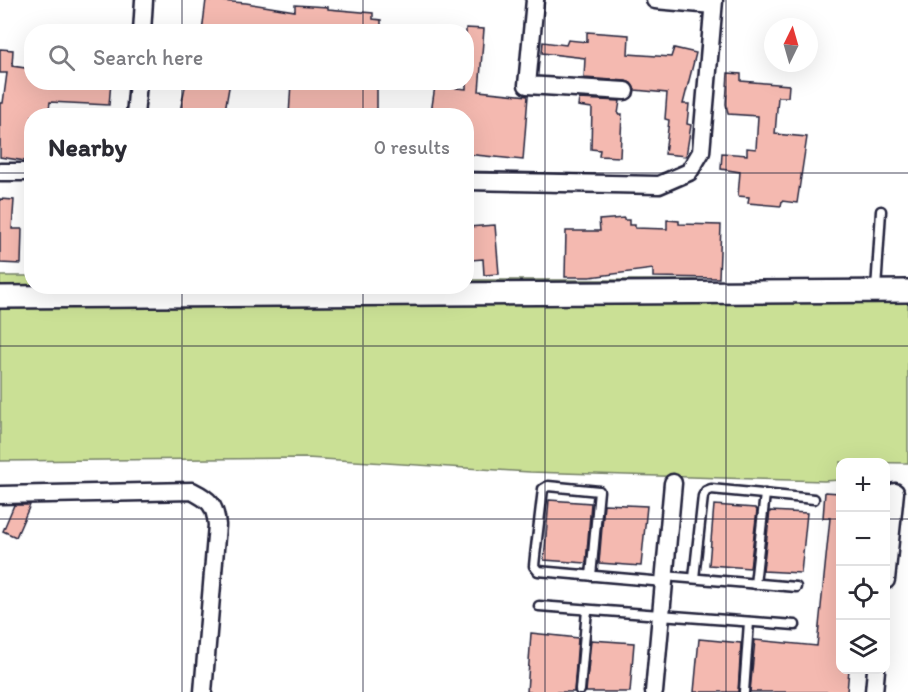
<!DOCTYPE html>
<meta charset="utf-8">
<style>
body{margin:0;font-family:Itim,sans-serif;background:#f2f2f3;color:#2b2b33}
.controls{position:absolute;right:18px;bottom:18px;display:grid;overflow:hidden;border-radius:12px;box-shadow:0 6px 24px #0002}
.controls button{width:54px;height:54px;display:grid;place-items:center;padding:0;border:0;border-bottom:2px solid #e1e1e2;background:#fff;color:#2b2b33;font:30px sans-serif}
.compass{position:absolute;left:764px;top:18px;width:54px;height:54px;border-radius:50%;background:#fff;box-shadow:0 6px 24px #0002;rotate:5deg}
.list{margin:0;padding:0;list-style:none}
h2{display:flex;justify-content:space-between;align-items:center;height:78px;margin:0;padding:0 24px;font-size:26px}
h2 small{font-size:20px;font-weight:400;color:#7c7c81}
.icon{flex:none;width:33px;height:33px;fill:none;stroke:currentColor;stroke-width:2;stroke-linecap:round;stroke-linejoin:round}
.map{position:relative;flex:none;width:908px;height:692px;overflow:hidden}
.search{position:absolute;background:#fff;box-shadow:0 6px 24px #0002;left:24px;top:24px;width:450px;height:66px;display:flex;align-items:center;gap:15px;box-sizing:border-box;padding:0 21px;border-radius:24px;color:#7c7c81;font-size:22px}
.panel{position:absolute;background:#fff;box-shadow:0 6px 24px #0002;left:24px;top:108px;width:450px;height:186px;border-radius:24px}
.map>svg:first-child{display:block}
</style>
<div class="map">
<svg width="908" height="692" viewBox="0 0 908 692">
<rect width="100%" height="100%" fill="#fff"/>
<filter id="ink" filterUnits="userSpaceOnUse"><feTurbulence type="fractalNoise" baseFrequency=".0167" numOctaves="2"/><feDisplacementMap in="SourceGraphic" scale="12" xChannelSelector="R" yChannelSelector="G"/><feConvolveMatrix kernelMatrix="1 2 1 2 8 2 1 2 1" color-interpolation-filters="sRGB"/></filter>
<g filter="url(#ink)">
<!-- green -->
<path fill="#cae095" stroke="#768168" stroke-width="1.5" d="M 0,276 L 31,276 L 32,286 L 466,286 L 467,280 L 695,280 L 803,293 L 908,293 L 908,463 L 840,462 L 840,480 L 824,481 L 530,472 L 307,458 L 0,461 Z"/>
<!-- building -->
<g fill="#f4b9b0" stroke="#22223b" stroke-width="1.5">
<path d="M 206,0 L 246,3 L 295,11 L 295,5 L 328,7 L 328,9 L 373,13 L 373,19 L 381,20 L 381,32 L 259,32 L 238,28 L 237,32 L 202,32 Z"/>
<path d="M 466,28 L 484,29 L 479,91 L 528,96 L 523,160 L 466,154 L 466,116 L 431,113 L 435,86 L 466,89 Z"/>
<path d="M 587,32 L 629,35 L 628,54 L 671,57 L 674,48 L 696,53 L 683,104 L 689,104 L 687,124 L 691,125 L 686,156 L 665,154 L 669,120 L 665,119 L 667,93 L 635,90 L 631,83 L 626,81 L 584,78 L 585,58 L 542,53 L 543,42 L 566,45 L 568,40 L 587,42 Z"/>
<path d="M 0,49 L 13,50 L 12,66 L 32,69 L 32,82 L 111,82 L 109,105 L 50,102 L 48,116 L 32,116 L 32,162 L 0,157 L 0,103 L 3,103 L 7,73 L 0,73 Z"/>
<path d="M 728,73 L 741,74 L 741,81 L 789,85 L 788,97 L 778,97 L 775,134 L 807,137 L 797,203 L 782,201 L 781,206 L 748,203 L 749,197 L 738,196 L 740,172 L 721,169 L 722,153 L 747,155 L 747,148 L 756,149 L 758,116 L 728,114 L 726,104 Z"/>
<path d="M 186,82 L 230,82 L 224,116 L 179,116 Z"/>
<path d="M 291,82 L 334,84 L 334,82 L 377,82 L 377,116 L 360,116 L 360,112 L 327,112 L 327,116 L 289,116 Z"/>
<path d="M 579,99 L 620,101 L 618,114 L 622,114 L 620,157 L 599,156 L 600,150 L 591,149 L 592,108 L 578,106 Z"/>
<path d="M 0,199 L 14,200 L 12,229 L 22,229 L 21,264 L 0,263 Z"/>
<path d="M 624,218 L 624,220 L 629,220 L 629,225 L 635,225 L 635,228 L 667,229 L 667,220 L 679,221 L 679,224 L 721,225 L 719,278 L 653,277 L 653,269 L 590,277 L 565,277 L 566,231 L 600,231 L 599,220 Z"/>
<path d="M 495,225 L 499,274 L 484,275 L 483,259 L 471,260 L 468,227 Z"/>
<path d="M 825,492 L 840,493 L 840,669 L 849,669 L 847,692 L 750,692 L 755,640 L 817,646 L 830,518 L 823,518 Z"/>
<path d="M 549,500 L 591,503 L 586,563 L 544,560 Z"/>
<path d="M 604,504 L 647,506 L 641,566 L 599,563 Z"/>
<path d="M 14,505 L 30,505 L 16,537 L 3,531 Z"/>
<path d="M 714,505 L 755,508 L 757,510 L 750,568 L 709,565 Z"/>
<path d="M 770,511 L 807,513 L 801,573 L 763,571 Z"/>
<path d="M 531,633 L 578,638 L 574,692 L 527,692 Z"/>
<path d="M 699,639 L 741,643 L 738,692 L 694,692 Z"/>
<path d="M 591,640 L 634,643 L 630,692 L 586,692 Z"/>
</g>
<g fill="none" stroke-linecap="round" stroke-linejoin="round">
<!-- service casing -->
<g stroke="#22223b" stroke-width="13">
<g id="service">
<path d="M 876,290 L 881,211"/>
<path d="M 591,576 L 599,491 L 548,486 L 543,489 L 535,556 L 534,566 L 538,571 L 664,582"/>
<path d="M 664,576 L 796,587"/>
<path d="M 694,578 L 703,496 L 706,491 L 711,489 L 814,499"/>
<path d="M 755,584 L 765,494"/>
<path d="M 539,606 L 795,625"/>
<path d="M 580,690 L 587,610"/>
<path d="M 744,692 L 749,622"/>
</g>
</g>
<!-- minor casing -->
<g stroke="#22223b" stroke-width="21">
<g id="minor">
<path d="M 535,0 L 527,85 L 625,91"/>
<path d="M 655,0 L 713,5"/>
<path d="M 142,32 L 144,0"/>
<path d="M 135,116 L 138,82"/>
<path d="M 0,172 L 32,172"/>
<path d="M 466,181 L 659,185 L 689,172 L 701,152 L 714,0"/>
<path d="M 0,495 L 192,491 C 210,500 215,505 217,525 L 203,692"/>
<path d="M 886,580 L 895,492"/>
<path d="M 654,692 L 673,483"/>
<path d="M 874,692 L 876,670"/>
</g>
</g>
<!-- tertiary casing -->
<g stroke="#22223b" stroke-width="26">
<path id="tertiary" d="M 0,297 L 908,291"/>
</g>
<!-- service -->
<use href="#service" stroke="#fff" stroke-width="8"/>
<!-- minor -->
<use href="#minor" stroke="#fff" stroke-width="16"/>
<!-- tertiary -->
<use href="#tertiary" stroke="#fff" stroke-width="21"/>
</g>
</g>
<!-- grid -->
<path fill="none" stroke="#22223b" stroke-width="1.5" stroke-opacity="0.55" d="M 182,0 L 182,32M 363,0 L 363,32M 545,0 L 545,692M 726,0 L 726,692M 182,82 L 182,116M 363,82 L 363,116M 0,173 L 32,173M 466,173 L 908,173M 182,286 L 182,692M 363,286 L 363,692M 0,346 L 908,346M 0,519 L 840,519M 886,519 L 908,519"/>
</svg>
<div class="controls">
<button>+</button>
<button>−</button>
<button><svg class="icon" aria-label="locate" viewBox="0 0 24 24"><circle cx="12" cy="12" r="6"/><path d="M12 2v4M12 18v4M2 12h4M18 12h4"/></svg></button>
<button><svg class="icon" aria-label="layers" viewBox="0 0 24 24"><path d="M12 4l9 5-9 5-9-5zM3 14l9 5 9-5"/></svg></button>
</div>
<svg class="compass" viewBox="-18 -18 36 36"><path d="M0-13l5 13h-10z" fill="#e53935"/><path d="M0 13l5-13h-10z" fill="#7c7c81"/></svg>
<div class="search"><svg class="icon" aria-label="search" viewBox="0 0 24 24"><circle cx="10" cy="10" r="6"/><path d="M15 15l6 6"/></svg>Search here</div>
<section class="panel">
<h2>Nearby<small>0 results</small></h2>
<ul class="list">
</ul>
</section>
</div>
